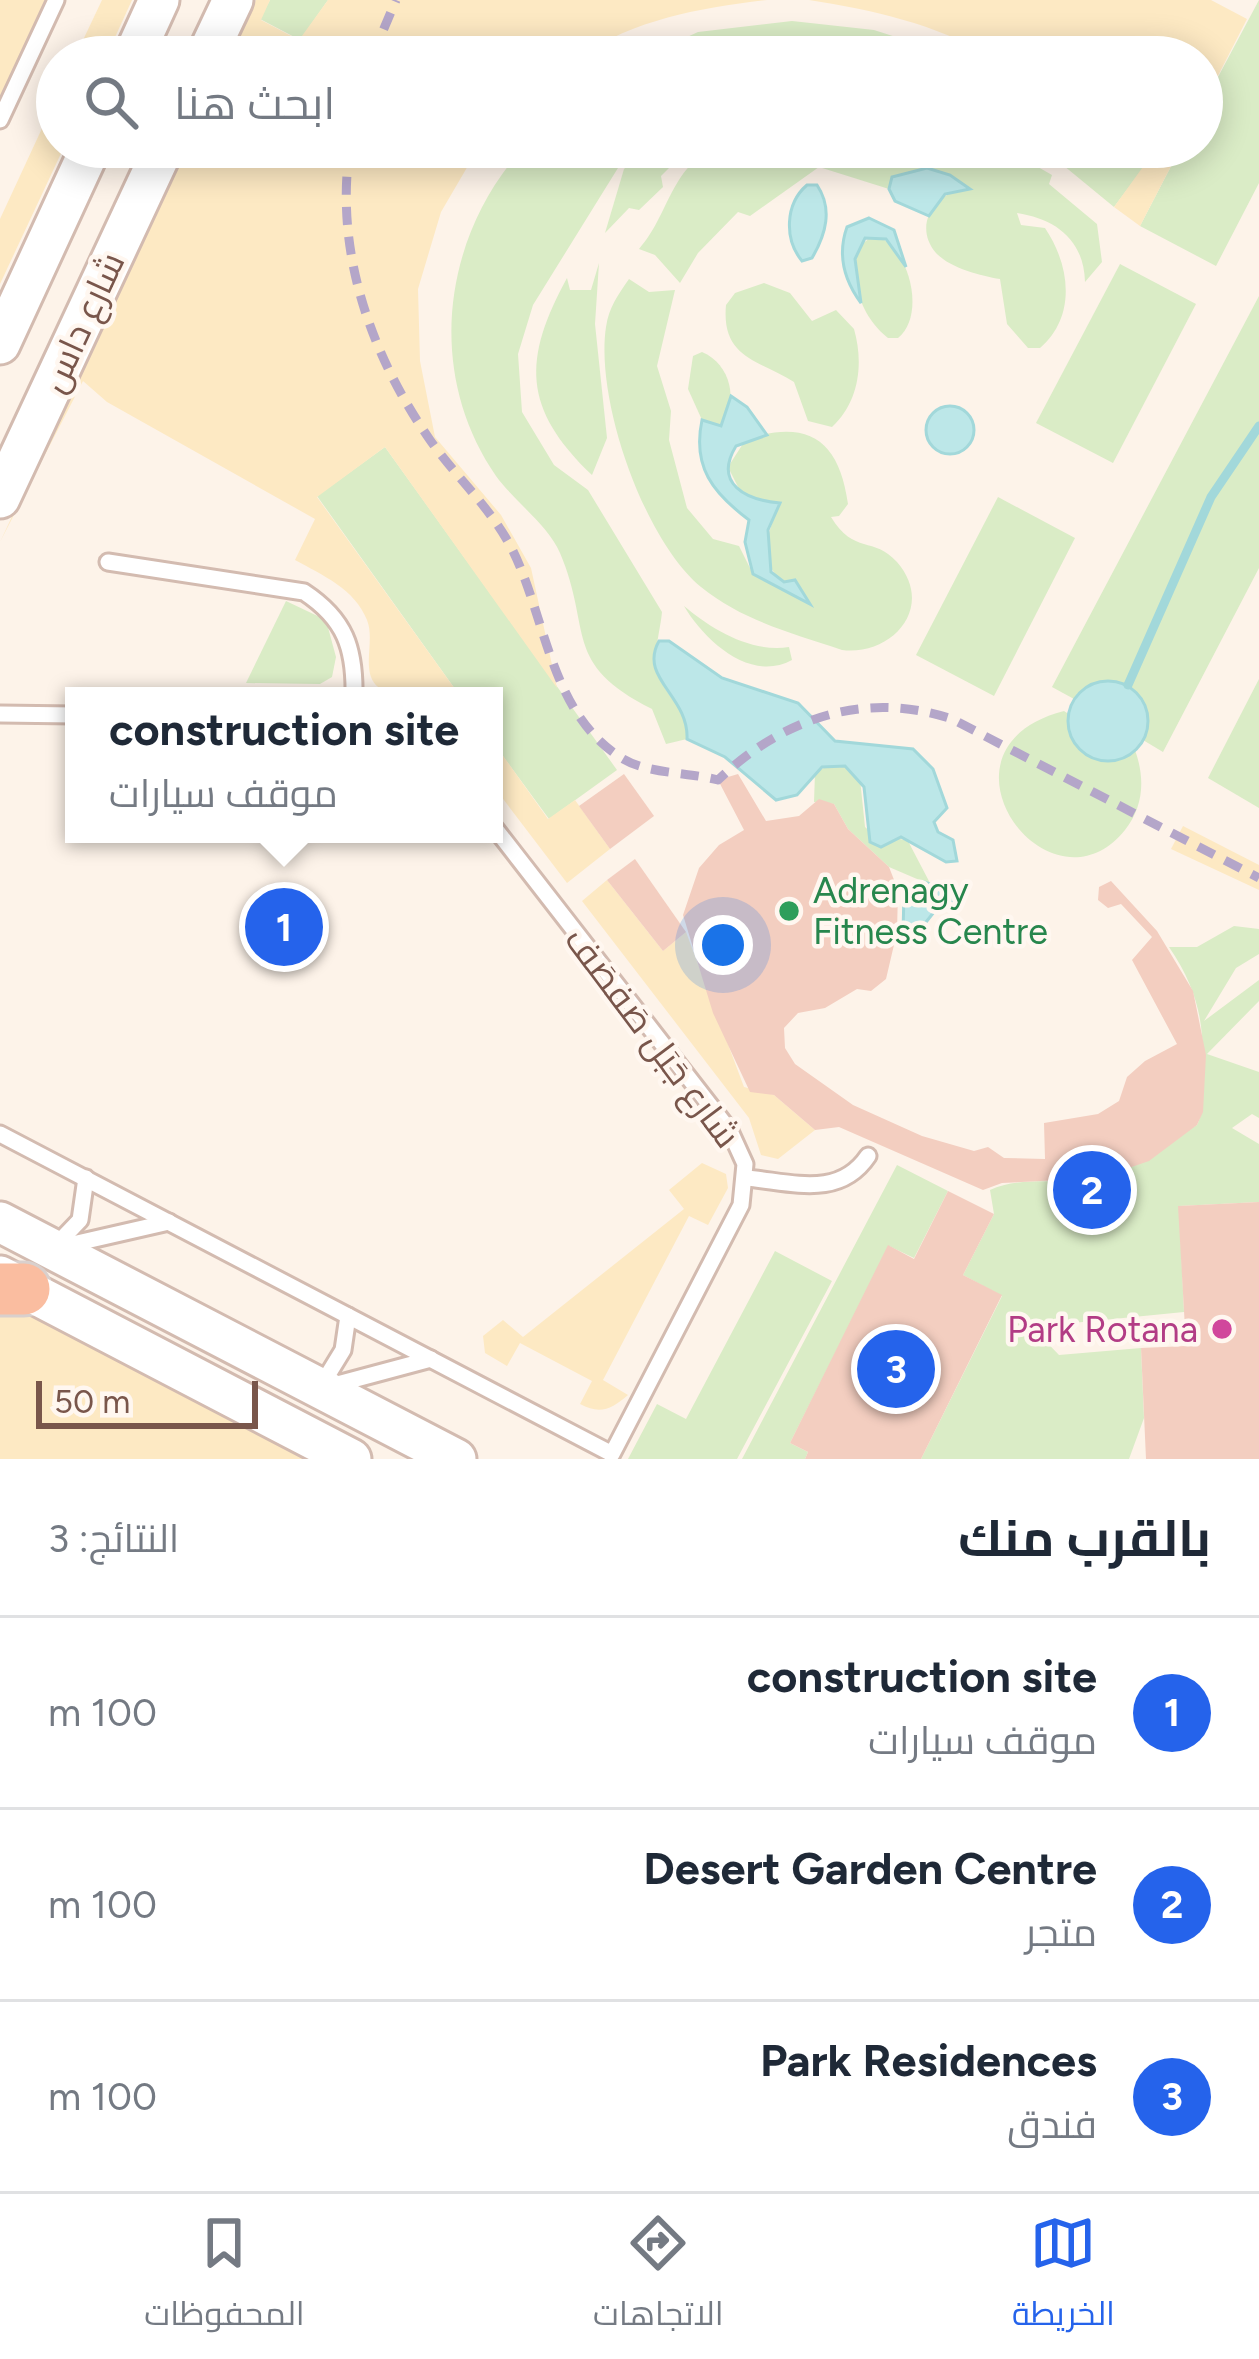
<!DOCTYPE html>
<html lang="ar">
<meta charset="utf-8">
<style>
body{margin:0;font-family:Figtree,Cairo,sans-serif;background:#f6f6f7;color:#1f2937;direction:rtl}
.scale{position:absolute;left:36px;bottom:30px;width:222px;box-sizing:border-box;padding-left:12px;border:6px solid #79564b;border-top:0;font-size:33px;line-height:42px;white-space:nowrap;color:#79564b;-webkit-text-stroke:9px #fff7f0;paint-order:stroke}
.you{position:absolute;left:723px;top:945px;width:42px;height:42px;margin:-30px;border:9px solid #fff;border-radius:50%;background:#1a73e8;box-shadow:0 0 0 18px #1a73e833}
.badge{display:grid;place-items:center;width:78px;height:78px;border-radius:50%;background:#2563eb;color:#fff;font-size:39px;font-weight:700}
.pin{position:absolute;translate:-50% -50%;border:6px solid #fff;box-shadow:0 3px 12px #0006}
.popup{position:absolute;left:65px;top:687px;width:438px;height:156px;box-sizing:border-box;display:grid;place-content:center;border-radius:0px;background:#fff;filter:drop-shadow(0 3px 9px #0005);font-size:39px;white-space:nowrap;color:#747a83}
.popup b{font-size:45px;color:#1f2937}
.popup::after{content:'';position:absolute;left:50%;top:100%;margin-left:-24px;border:24px solid transparent;border-top-color:#fff}
.list{margin:0;padding:0;list-style:none}
h2{display:flex;justify-content:space-between;align-items:center;height:156px;margin:0;padding:0 48px;font-size:51px}
h2 small{font-size:39px;font-weight:400;color:#747a83}
.list li{display:grid;grid-template-columns:78px 1fr auto;gap:36px;align-items:center;box-sizing:border-box;height:192px;padding:0 48px;border-top:3px solid #e0e1e3}
.list b{display:block;font-size:45px;white-space:nowrap}
.list p{margin:0;font-size:39px;white-space:nowrap;color:#747a83}
.list em{font-size:39px;font-style:normal;color:#747a83}
.icon{flex:none;width:66px;height:66px;fill:none;stroke:currentColor;stroke-width:2;stroke-linecap:round;stroke-linejoin:round}
.map{position:relative;flex:none;width:1259px;height:1459px;overflow:hidden;direction:ltr}
.search{position:absolute;background:#fff;box-shadow:0 6px 30px #0003;left:36px;right:36px;top:36px;height:132px;display:flex;align-items:center;gap:30px;box-sizing:border-box;padding:0 42px;border-radius:66px;color:#747a83;font-size:45px}
.sheet{height:732px;background:#fff}
nav{display:flex;justify-content:space-around;align-items:center;box-sizing:border-box;height:168px;border-top:3px solid #e0e1e3;background:#fff;font-size:33px;color:#747a83}
nav a{display:grid;justify-items:center;gap:6px}
nav .on{color:#2563eb}
.map>svg:first-child{display:block}
</style>
<div class="map">
<svg width="1259" height="1459" viewBox="0 0 1259 1459">
<rect width="100%" height="100%" fill="#fdf3e9"/>
<!-- green -->
<g fill="#daecc6">
<path d="M 270,0 L 328,0 L 300,40 L 260,19 Z"/>
<path d="M 1259,0 L 1259,183 L 1216,266 L 1140,226 L 1181,147 L 1202,147 L 1202,107 Z"/>
<path d="M 792,21 L 874,30 L 958,57 L 644,57 L 698,32 Z"/>
<path d="M 524,147 L 631,147 L 533,305 L 518,354 L 522,412 L 554,465 L 588,490 L 662,612 C 660,634 651,658 660,679 C 671,704 688,707 687,739 L 666,744 L 652,709 C 561,663 593,631 560,553 C 548,525 514,501 496,476 C 425,373 442,237 524,147 Z"/>
<path d="M 647,147 L 690,147 L 661,176 L 663,187 L 639,210 L 629,208 L 605,233 L 624,169 Z"/>
<path d="M 718,147 L 1003,147 L 1052,175 L 1049,184 L 1097,224 L 1102,262 L 1085,282 C 1084,240 1056,219 1017,213 L 1021,225 L 1045,228 C 1070,265 1077,316 1040,348 L 1028,348 L 1007,324 L 1000,279 C 981,276 950,268 936,253 C 912,225 936,191 967,189 L 892,177 L 889,189 L 819,167 L 750,216 L 738,212 L 698,253 L 680,283 L 655,255 L 639,249 C 669,216 671,164 718,147 Z"/>
<path d="M 1041,147 L 1097,147 L 1117,161 L 1136,156 L 1146,164 L 1114,207 Z"/>
<path d="M 874,235 C 909,245 927,315 898,338 L 888,338 C 861,317 849,280 858,247 Z"/>
<path d="M 599,263 L 595,324 L 607,438 L 592,475 C 522,408 523,359 567,278 L 570,290 L 591,290 Z"/>
<path d="M 1120,264 L 1196,304 L 1113,463 L 1036,423 Z"/>
<path d="M 629,279 L 649,292 L 675,290 L 657,366 L 671,411 L 669,440 L 687,508 L 713,539 L 739,546 L 753,574 L 784,582 C 756,562 768,531 780,503 L 742,495 L 728,467 L 746,439 C 809,419 839,440 848,504 L 839,516 L 831,517 C 854,555 874,536 897,562 C 936,607 892,656 842,650 C 792,633 743,621 701,587 C 644,540 595,400 606,327 C 609,307 618,295 629,279 Z"/>
<path d="M 764,283 L 790,293 L 812,321 L 836,310 L 854,329 C 864,364 859,402 832,427 L 808,421 L 794,382 C 760,360 721,359 726,305 L 735,293 Z"/>
<path d="M 1259,296 L 1259,568 L 1163,752 L 1143,740 L 1148,718 L 1138,694 L 1078,693 L 1074,699 L 1052,687 Z"/>
<path d="M 702,352 C 731,364 739,402 721,426 L 702,420 L 688,389 L 693,356 Z"/>
<path d="M 385,447 L 617,770 L 549,819 L 494,744 L 494,696 L 460,696 L 317,496 Z"/>
<path d="M 998,497 L 1075,538 L 994,696 L 916,655 Z"/>
<path d="M 286,601 L 326,620 L 336,657 L 332,677 L 320,684 L 246,683 Z"/>
<path d="M 684,606 C 711,629 751,653 789,647 L 792,660 C 750,683 704,640 684,606 Z"/>
<path d="M 1259,679 L 1259,808 L 1208,778 Z"/>
<path d="M 1064,711 L 1129,754 L 1135,750 C 1145,778 1144,806 1125,830 C 1049,924 920,748 1064,711 Z"/>
<path d="M 829,765 L 845,766 L 860,779 L 865,827 L 885,845 L 896,838 L 908,841 L 931,885 L 889,867 L 848,829 L 834,804 L 814,802 L 815,773 Z"/>
<path d="M 1234,926 L 1259,929 L 1259,954 L 1236,968 L 1204,1021 L 1259,980 L 1259,1001 L 1207,1054 L 1259,1072 L 1259,1118 L 1252,1114 L 1232,1128 L 1259,1144 L 1259,1202 L 1179,1206 L 1184,1312 L 1032,1327 L 1059,1355 L 1141,1348 L 1144,1418 L 1129,1459 L 921,1459 L 1002,1296 L 963,1275 L 994,1214 L 990,1190 C 1022,1174 1068,1187 1105,1177 C 1147,1166 1162,1143 1197,1125 C 1203,1113 1200,1109 1201,1097 C 1205,1037 1205,1000 1169,947 L 1197,947 Z"/>
<path d="M 897,1165 L 948,1191 L 914,1258 L 889,1246 L 790,1443 L 808,1452 L 805,1459 L 742,1459 Z"/>
<path d="M 775,1251 L 832,1281 L 737,1459 L 628,1459 L 657,1404 L 686,1419 Z"/>
</g>
<!-- sand -->
<g fill="#fde9c3">
<path d="M 0,0 L 55,0 L 0,118 Z"/>
<path d="M 102,0 L 132,0 L 106,57 L 75,57 Z"/>
<path d="M 256,0 L 270,0 L 261,20 L 299,40 L 328,0 L 767,0 C 700,8 636,19 579,57 L 229,57 Z"/>
<path d="M 809,0 L 1211,0 L 1247,19 L 1202,107 L 1202,57 L 992,57 C 935,24 874,10 809,0 Z"/>
<path d="M 57,96 L 57,147 L 64,147 L 0,284 L 0,219 Z"/>
<path d="M 186,147 L 479,147 L 441,212 L 418,289 L 420,361 L 435,437 L 501,515 L 531,568 L 557,688 L 385,447 L 317,497 L 460,696 C 437,696 381,705 371,677 C 365,661 374,637 367,620 C 355,589 322,575 295,560 L 315,519 L 107,402 L 83,381 L 0,542 Z"/>
<path d="M 1125,147 L 1181,147 L 1140,226 L 1114,207 L 1145,164 Z"/>
<path d="M 494,743 L 548,819 L 575,800 L 610,849 L 567,883 L 494,787 Z"/>
<path d="M 1183,826 L 1259,865 L 1259,890 L 1171,849 Z"/>
<path d="M 607,880 L 663,951 L 686,932 L 744,1087 L 774,1095 L 815,1130 L 778,1159 L 761,1155 L 749,1118 L 582,901 Z"/>
<path d="M 702,1163 L 726,1174 L 728,1188 L 708,1225 L 689,1216 L 603,1380 L 628,1395 C 612,1409 600,1415 580,1404 L 592,1381 L 520,1343 L 507,1366 L 485,1353 L 483,1336 L 503,1320 L 523,1337 L 684,1209 L 669,1190 Z"/>
<path d="M 0,1291 L 320,1459 L 0,1459 Z"/>
</g>
<!-- water -->
<g fill="#bce7e8" stroke="#a2d8da" stroke-width="3">
<path d="M 927,168 L 950,175 L 970,189 L 945,194 L 929,216 L 895,201 L 889,189 L 892,177 Z"/>
<path d="M 807,185 L 817,185 C 833,209 826,234 812,258 L 802,261 C 784,239 785,204 807,185 Z"/>
<path d="M 869,218 L 894,230 L 906,267 L 886,239 L 865,238 L 855,259 L 861,303 C 844,280 837,255 847,227 Z"/>
<path d="M 731,396 L 747,407 L 767,435 L 736,446 C 713,484 746,500 780,503 L 768,530 L 771,572 L 784,582 L 795,580 L 810,604 L 753,574 L 745,542 L 749,520 C 713,493 692,467 702,420 L 721,426 Z"/>
<circle cx="950" cy="430" r="24"/>
<path d="M 659,641 L 669,641 L 722,678 L 798,703 L 835,741 L 913,749 L 933,769 L 947,808 L 934,822 L 938,832 L 953,840 L 957,861 L 946,862 L 901,837 L 881,847 L 870,842 L 864,787 L 845,766 L 822,767 L 797,795 L 776,800 L 725,757 L 687,739 C 689,696 638,678 659,641 Z"/>
<circle cx="1108" cy="721" r="40"/>
<path d="M 924,882 L 952,892 L 954,900 L 934,912 L 915,936 L 903,934 L 904,892 L 914,895 Z"/>
</g>
<g fill="none" stroke-linecap="round" stroke-linejoin="round">
<!-- stream -->
<path stroke="#a2d8da" stroke-width="9" d="M 1128,685 L 1211,497 L 1259,426"/>
</g>
<!-- building -->
<g fill="#f3cec0">
<path d="M 624,774 L 654,816 L 610,849 L 579,806 Z"/>
<path d="M 738,774 L 766,821 L 799,816 L 819,799 L 834,804 L 848,829 L 889,867 L 898,890 L 897,932 L 886,979 L 871,991 L 857,989 L 825,1008 L 798,1013 L 784,1028 L 785,1048 L 795,1064 L 853,1105 L 922,1136 L 974,1151 L 988,1147 L 1004,1158 L 1045,1159 L 1044,1123 L 1098,1114 L 1119,1101 L 1127,1077 L 1145,1061 L 1177,1044 L 1132,960 L 1152,937 L 1121,904 L 1108,908 L 1098,900 L 1099,887 L 1111,881 L 1157,931 L 1193,991 L 1206,1055 L 1203,1112 L 1197,1125 L 1149,1161 L 1100,1178 L 1002,1183 L 983,1190 L 839,1127 L 815,1130 L 774,1095 L 750,1092 L 713,1013 L 683,915 L 699,868 L 719,845 L 744,830 L 718,780 Z"/>
<path d="M 635,859 L 686,932 L 663,951 L 607,880 Z"/>
<path d="M 948,1191 L 994,1214 L 963,1275 L 1002,1295 L 921,1459 L 805,1459 L 808,1452 L 790,1443 L 888,1245 L 914,1259 Z"/>
<path d="M 1259,1202 L 1259,1459 L 1146,1459 L 1141,1348 L 1186,1346 L 1178,1206 Z"/>
</g>
<g fill="none" stroke-linecap="round" stroke-linejoin="round">
<!-- service casing -->
<g stroke="#d3bbb0" stroke-width="21">
<g id="service">
<path d="M 0,120 L 56,0"/>
<path d="M 108,562 L 304,592 C 345,619 355,648 354,696"/>
<path d="M 0,714 L 74,715"/>
<path d="M 0,1134 L 612,1454 L 741,1205 L 745,1164 L 730,1131 L 494,827"/>
<path d="M 746,1178 C 792,1182 839,1199 868,1156"/>
<path d="M 58,1243 L 80,1220 L 86,1178"/>
<path d="M 64,1246 L 169,1222"/>
<path d="M 321,1386 L 343,1350 L 348,1316"/>
<path d="M 330,1386 L 431,1359"/>
</g>
</g>
<!-- tertiary casing -->
<g stroke="#d3bbb0" stroke-width="45">
<g id="tertiary">
<path d="M 133,57 L 159,0"/>
<path d="M 206,57 L 233,0"/>
<path d="M 0,344 L 91,147"/>
<path d="M 0,498 L 164,147"/>
<path d="M 0,1222 L 456,1459"/>
<path d="M 0,1276 L 351,1459"/>
</g>
</g>
<!-- trunk casing -->
<g stroke="#d9d0cd" stroke-width="57">
<path id="trunk" d="M 0,1289 L 24,1289"/>
</g>
<!-- service -->
<use href="#service" stroke="#fff" stroke-width="15"/>
<!-- tertiary -->
<use href="#tertiary" stroke="#fff" stroke-width="39"/>
<!-- trunk -->
<use href="#trunk" stroke="#fabda0" stroke-width="51"/>
<!-- rail -->
<g stroke="#b4a6c9" stroke-width="9" stroke-dasharray="18 12" stroke-linecap="butt">
<path d="M 372,57 L 396,0"/>
<path d="M 350,147 C 334,251 371,355 430,440 C 457,478 491,508 512,549 C 546,617 550,712 620,757 C 645,774 688,772 718,780 C 783,718 865,690 952,719 L 1259,878"/>
</g>
</g>
<!-- markers -->
<circle fill="#2e9e5b" stroke="#fff7f0" stroke-width="4.5" cx="789" cy="911" r="12"/>
<circle fill="#d1479c" stroke="#fff7f0" stroke-width="4.5" cx="1222" cy="1329" r="12"/>
<g text-anchor="middle" stroke-width="9" stroke-linejoin="round" paint-order="stroke">
<!-- street labels -->
<g font-size="36" fill="#79564b" stroke="#fff7f0">
<text transform="translate(82 322) rotate(-65)" y="13">شارع داس</text>
<text transform="translate(653 1037) rotate(53)" y="13">شارع جَبَل صَفصَف</text>
</g>
<!-- leisure labels -->
<g font-size="36" fill="#27864d" stroke="#fff7f0" text-anchor="start">
<text x="813" y="903">Adrenagy<tspan x="813" dy="41">Fitness Centre</tspan></text>
</g>
<!-- hotel labels -->
<g font-size="36" fill="#b23c85" stroke="#fff7f0" text-anchor="end">
<text x="1198" y="1342">Park Rotana</text>
</g>
</g>
</svg>
<div class="scale">50 m</div>
<div class="you"></div>
<div class="pin badge" style="left:284px;top:927px">1</div>
<div class="popup"><b>construction site</b>موقف سيارات</div>
<div class="pin badge" style="left:1092px;top:1190px">2</div>
<div class="pin badge" style="left:896px;top:1369px">3</div>
<div class="search"><svg class="icon" aria-label="search" viewBox="0 0 24 24"><circle cx="10" cy="10" r="6"/><path d="M15 15l6 6"/></svg>ابحث هنا</div>
</div>
<section class="sheet">
<h2>بالقرب منك<small>النتائج: 3</small></h2>
<ul class="list">
<li><span class="badge">1</span><div><b>construction site</b><p>موقف سيارات</p></div><em>100 m</em></li>
<li><span class="badge">2</span><div><b>Desert Garden Centre</b><p>متجر</p></div><em>100 m</em></li>
<li><span class="badge">3</span><div><b>Park Residences</b><p>فندق</p></div><em>100 m</em></li>
</ul>
</section>
<nav>
<a class="on"><svg class="icon" aria-label="map" viewBox="0 0 24 24"><path d="M3 6l6-2 6 2 6-2v14l-6 2-6-2-6 2zM9 4v14M15 6v14"/></svg>الخريطة</a>
<a><svg class="icon" aria-label="directions" viewBox="0 0 24 24"><path d="M12 3l9 9-9 9-9-9zM9 14v-3h6M13 9l2 2-2 2"/></svg>الاتجاهات</a>
<a><svg class="icon" aria-label="saved" viewBox="0 0 24 24"><path d="M7 4h10v16l-5-4-5 4z"/></svg>المحفوظات</a>
</nav>
